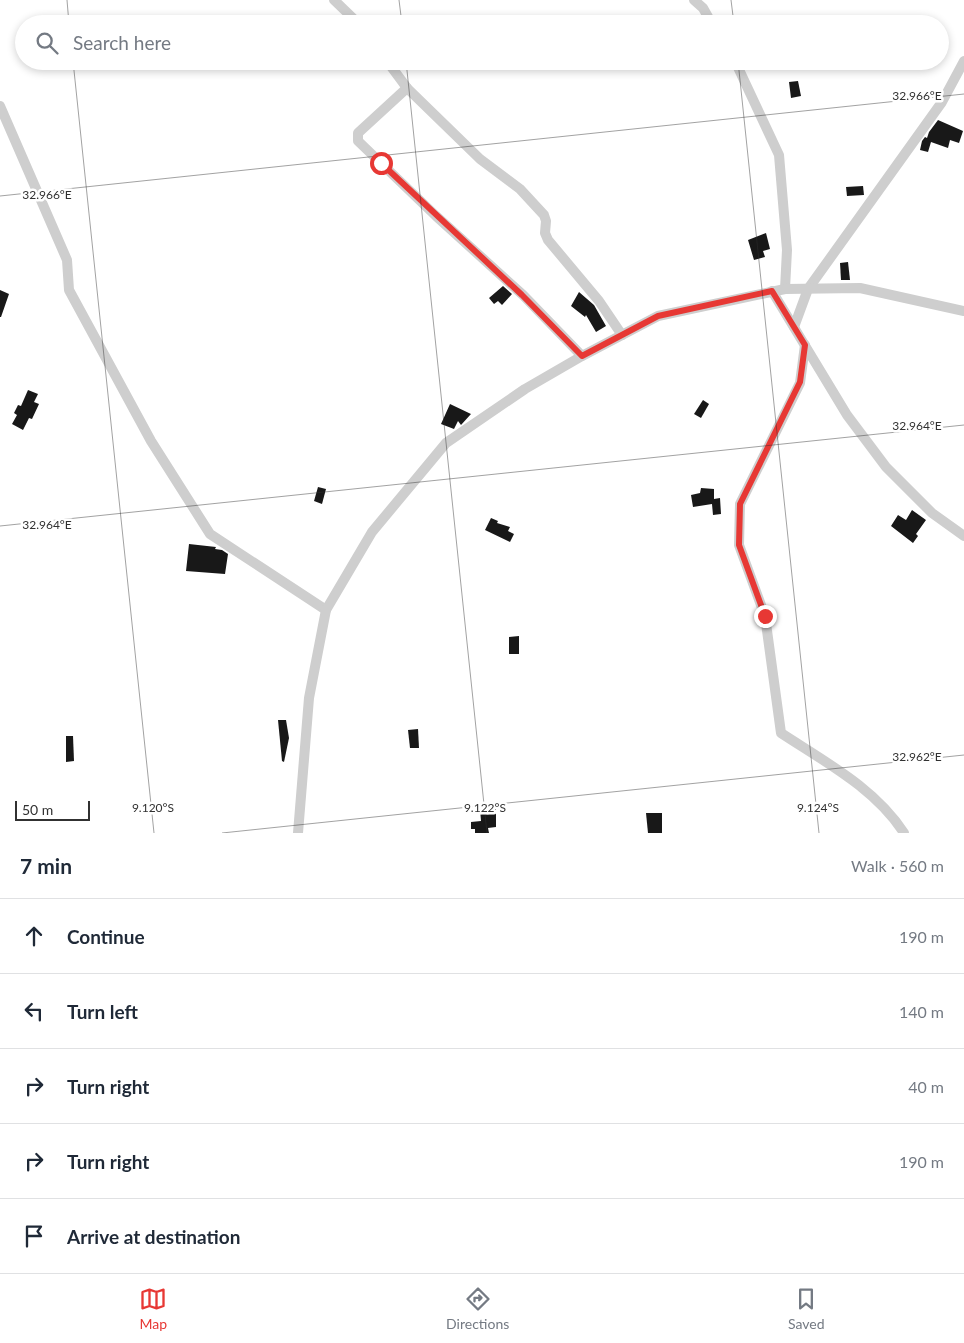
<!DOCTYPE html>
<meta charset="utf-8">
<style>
body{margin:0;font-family:Lato,sans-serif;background:#f6f6f7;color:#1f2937}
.scale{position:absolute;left:15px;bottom:12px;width:75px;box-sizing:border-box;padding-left:5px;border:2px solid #313131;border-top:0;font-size:14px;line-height:18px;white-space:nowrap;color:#313131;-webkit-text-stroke:4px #fff;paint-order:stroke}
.stop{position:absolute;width:15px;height:15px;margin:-11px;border:4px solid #e73834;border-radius:50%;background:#fff}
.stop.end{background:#e73834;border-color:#fff;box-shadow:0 1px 5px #0008}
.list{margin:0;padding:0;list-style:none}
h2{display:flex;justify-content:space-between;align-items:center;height:65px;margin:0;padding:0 20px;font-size:21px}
h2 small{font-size:16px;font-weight:400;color:#747a83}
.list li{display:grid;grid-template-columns:32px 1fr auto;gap:15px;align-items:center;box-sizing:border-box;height:75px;padding:0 20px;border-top:1px solid #e0e1e3}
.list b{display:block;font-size:19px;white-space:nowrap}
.list em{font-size:16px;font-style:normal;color:#747a83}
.icon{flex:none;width:28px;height:28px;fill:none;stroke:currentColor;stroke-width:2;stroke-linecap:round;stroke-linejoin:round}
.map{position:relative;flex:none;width:964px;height:833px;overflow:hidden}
.search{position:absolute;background:#fff;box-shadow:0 2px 8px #0003;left:15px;right:15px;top:15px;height:55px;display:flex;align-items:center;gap:12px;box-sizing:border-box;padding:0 18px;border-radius:28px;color:#747a83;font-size:19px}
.sheet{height:440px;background:#fff}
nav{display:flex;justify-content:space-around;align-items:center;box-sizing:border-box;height:70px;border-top:1px solid #e0e1e3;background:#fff;font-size:14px;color:#747a83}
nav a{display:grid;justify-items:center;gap:2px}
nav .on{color:#e73834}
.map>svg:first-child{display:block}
</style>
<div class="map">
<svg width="964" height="833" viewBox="0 0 964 833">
<rect width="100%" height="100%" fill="#fff"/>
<!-- building -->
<g fill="#181818">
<path d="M 798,81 L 801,96 L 791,98 L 789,82 Z"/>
<path d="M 938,120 L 963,131 L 959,143 L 950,140 L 948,148 L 931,142 L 928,152 L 920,150 L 922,141 L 925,137 L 927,138 L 929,132 Z"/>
<path d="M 863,186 L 864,195 L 847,196 L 846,187 Z"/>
<path d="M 766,233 L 770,249 L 763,251 L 765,257 L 754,260 L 748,240 Z"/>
<path d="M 848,262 L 850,280 L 841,280 L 840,263 Z"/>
<path d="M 503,286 L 512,294 L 502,305 L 498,301 L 494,304 L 489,298 Z"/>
<path d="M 0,290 L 9,294 L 1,317 L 0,317 Z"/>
<path d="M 579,292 L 594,305 L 606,326 L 596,332 L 586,315 L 585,317 L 571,306 Z"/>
<path d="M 28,390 L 38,394 L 34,402 L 39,404 L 32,419 L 29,418 L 23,430 L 12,424 L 17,415 L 14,413 L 18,405 L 21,406 Z"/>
<path d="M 703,400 L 709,404 L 701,418 L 694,414 Z"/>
<path d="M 450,404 L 471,414 L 461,425 L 458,421 L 454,429 L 441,424 Z"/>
<path d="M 318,487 L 326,489 L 322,504 L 314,501 Z"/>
<path d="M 701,488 L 714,489 L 714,499 L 720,498 L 721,514 L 713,515 L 712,504 L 693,507 L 691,495 L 700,493 Z"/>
<path d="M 912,510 L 926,520 L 916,534 L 918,536 L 913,543 L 891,526 L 898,515 L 906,520 Z"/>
<path d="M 491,518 L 498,521 L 497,523 L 510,527 L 508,531 L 514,534 L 510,542 L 485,530 Z"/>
<path d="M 189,544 L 216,547 L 215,549 L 222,550 L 228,554 L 225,574 L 186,571 Z"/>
<path d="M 519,636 L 519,654 L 509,654 L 509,637 Z"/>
<path d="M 278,720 L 286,720 L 289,738 L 284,762 L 282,761 Z"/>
<path d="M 418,729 L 419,748 L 410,748 L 408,730 Z"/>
<path d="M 66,736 L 73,736 L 74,761 L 66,762 Z"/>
<path d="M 480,809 L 496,809 L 496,827 L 488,828 L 489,833 L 475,833 L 475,829 L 471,829 L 471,822 L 481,821 Z"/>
<path d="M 646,813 L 662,813 L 662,833 L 648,833 Z"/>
</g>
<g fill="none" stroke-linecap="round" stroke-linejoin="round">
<!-- minor -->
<g stroke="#cecece" stroke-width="10">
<path d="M 334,0 L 359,24"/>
<path d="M 694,0 L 703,8 L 712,24"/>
<path d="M 387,61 L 407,88 L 480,159 L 520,189 L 544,215 L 546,221 L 545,233 L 548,240 L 599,301 L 622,335"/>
<path d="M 735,61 L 779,155 L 787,250 L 785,289"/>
<path d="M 407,88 L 358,133 L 358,141 L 436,216 L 523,295 L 582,356"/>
<path d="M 0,106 L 67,260 L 69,290 L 151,441 L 210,534 L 326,610"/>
<path d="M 772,291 L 847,415 L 886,467 L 932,513 L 964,536"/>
<path d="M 794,327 L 808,289 L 942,102 L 964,61"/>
<path d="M 805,345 L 800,383 L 740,504 L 739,545 L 765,616 L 781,733 C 825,762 875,788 904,833"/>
<path d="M 298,833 L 309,698 L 326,610 L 372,532 L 446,443 L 525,389 L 582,356 L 658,316 L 785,289 L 860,288 L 964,311"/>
</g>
</g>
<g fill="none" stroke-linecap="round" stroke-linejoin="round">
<!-- route -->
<path stroke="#e73834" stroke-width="6" d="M 381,163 L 522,295 L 582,356 L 658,316 L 772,291 L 805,345 L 800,382 L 740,504 L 739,545 L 765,616"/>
</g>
<!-- ticks -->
<path fill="none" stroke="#313131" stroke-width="1" stroke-opacity="0.45" d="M 67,0 L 69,24M 399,0 L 402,24M 731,0 L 734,24M 73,61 L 154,833M 406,61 L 487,833M 738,61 L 819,833M 0,196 L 964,94M 0,526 L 964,425M 222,833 L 964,755"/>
<g font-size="12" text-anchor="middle" fill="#313131" stroke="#fff" stroke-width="5" stroke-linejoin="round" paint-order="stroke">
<text x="917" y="100">32.966°E</text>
<text x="47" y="199">32.966°E</text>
<text x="917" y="430">32.964°E</text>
<text x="47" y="529">32.964°E</text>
<text x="917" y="761">32.962°E</text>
<text x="153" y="812">9.120°S</text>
<text x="485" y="812">9.122°S</text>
<text x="818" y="812">9.124°S</text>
</g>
</svg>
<div class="scale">50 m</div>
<div class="stop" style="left:381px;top:163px"></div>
<div class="stop end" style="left:765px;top:616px"></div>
<div class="search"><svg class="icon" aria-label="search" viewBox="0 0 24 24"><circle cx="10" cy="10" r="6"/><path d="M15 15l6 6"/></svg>Search here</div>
</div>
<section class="sheet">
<h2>7 min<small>Walk · 560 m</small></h2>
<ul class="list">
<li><svg class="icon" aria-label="ahead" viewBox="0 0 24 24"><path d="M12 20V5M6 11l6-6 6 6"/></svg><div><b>Continue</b></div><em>190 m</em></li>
<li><svg class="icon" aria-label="left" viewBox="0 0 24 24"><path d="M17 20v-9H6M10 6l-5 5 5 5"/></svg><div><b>Turn left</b></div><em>140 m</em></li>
<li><svg class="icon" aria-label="right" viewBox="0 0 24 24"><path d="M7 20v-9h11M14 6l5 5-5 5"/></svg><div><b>Turn right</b></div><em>40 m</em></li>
<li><svg class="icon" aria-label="right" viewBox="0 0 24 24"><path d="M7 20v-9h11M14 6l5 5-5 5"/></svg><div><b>Turn right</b></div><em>190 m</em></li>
<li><svg class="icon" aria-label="arrive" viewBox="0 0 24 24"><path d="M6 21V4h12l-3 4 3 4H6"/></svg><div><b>Arrive at destination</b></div></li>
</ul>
</section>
<nav>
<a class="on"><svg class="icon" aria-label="map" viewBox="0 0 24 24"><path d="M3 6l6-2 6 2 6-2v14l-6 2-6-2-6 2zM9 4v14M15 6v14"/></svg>Map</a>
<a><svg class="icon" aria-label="directions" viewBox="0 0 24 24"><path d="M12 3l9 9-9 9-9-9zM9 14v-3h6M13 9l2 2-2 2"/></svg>Directions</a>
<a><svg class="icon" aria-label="saved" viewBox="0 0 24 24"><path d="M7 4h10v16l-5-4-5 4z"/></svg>Saved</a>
</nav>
